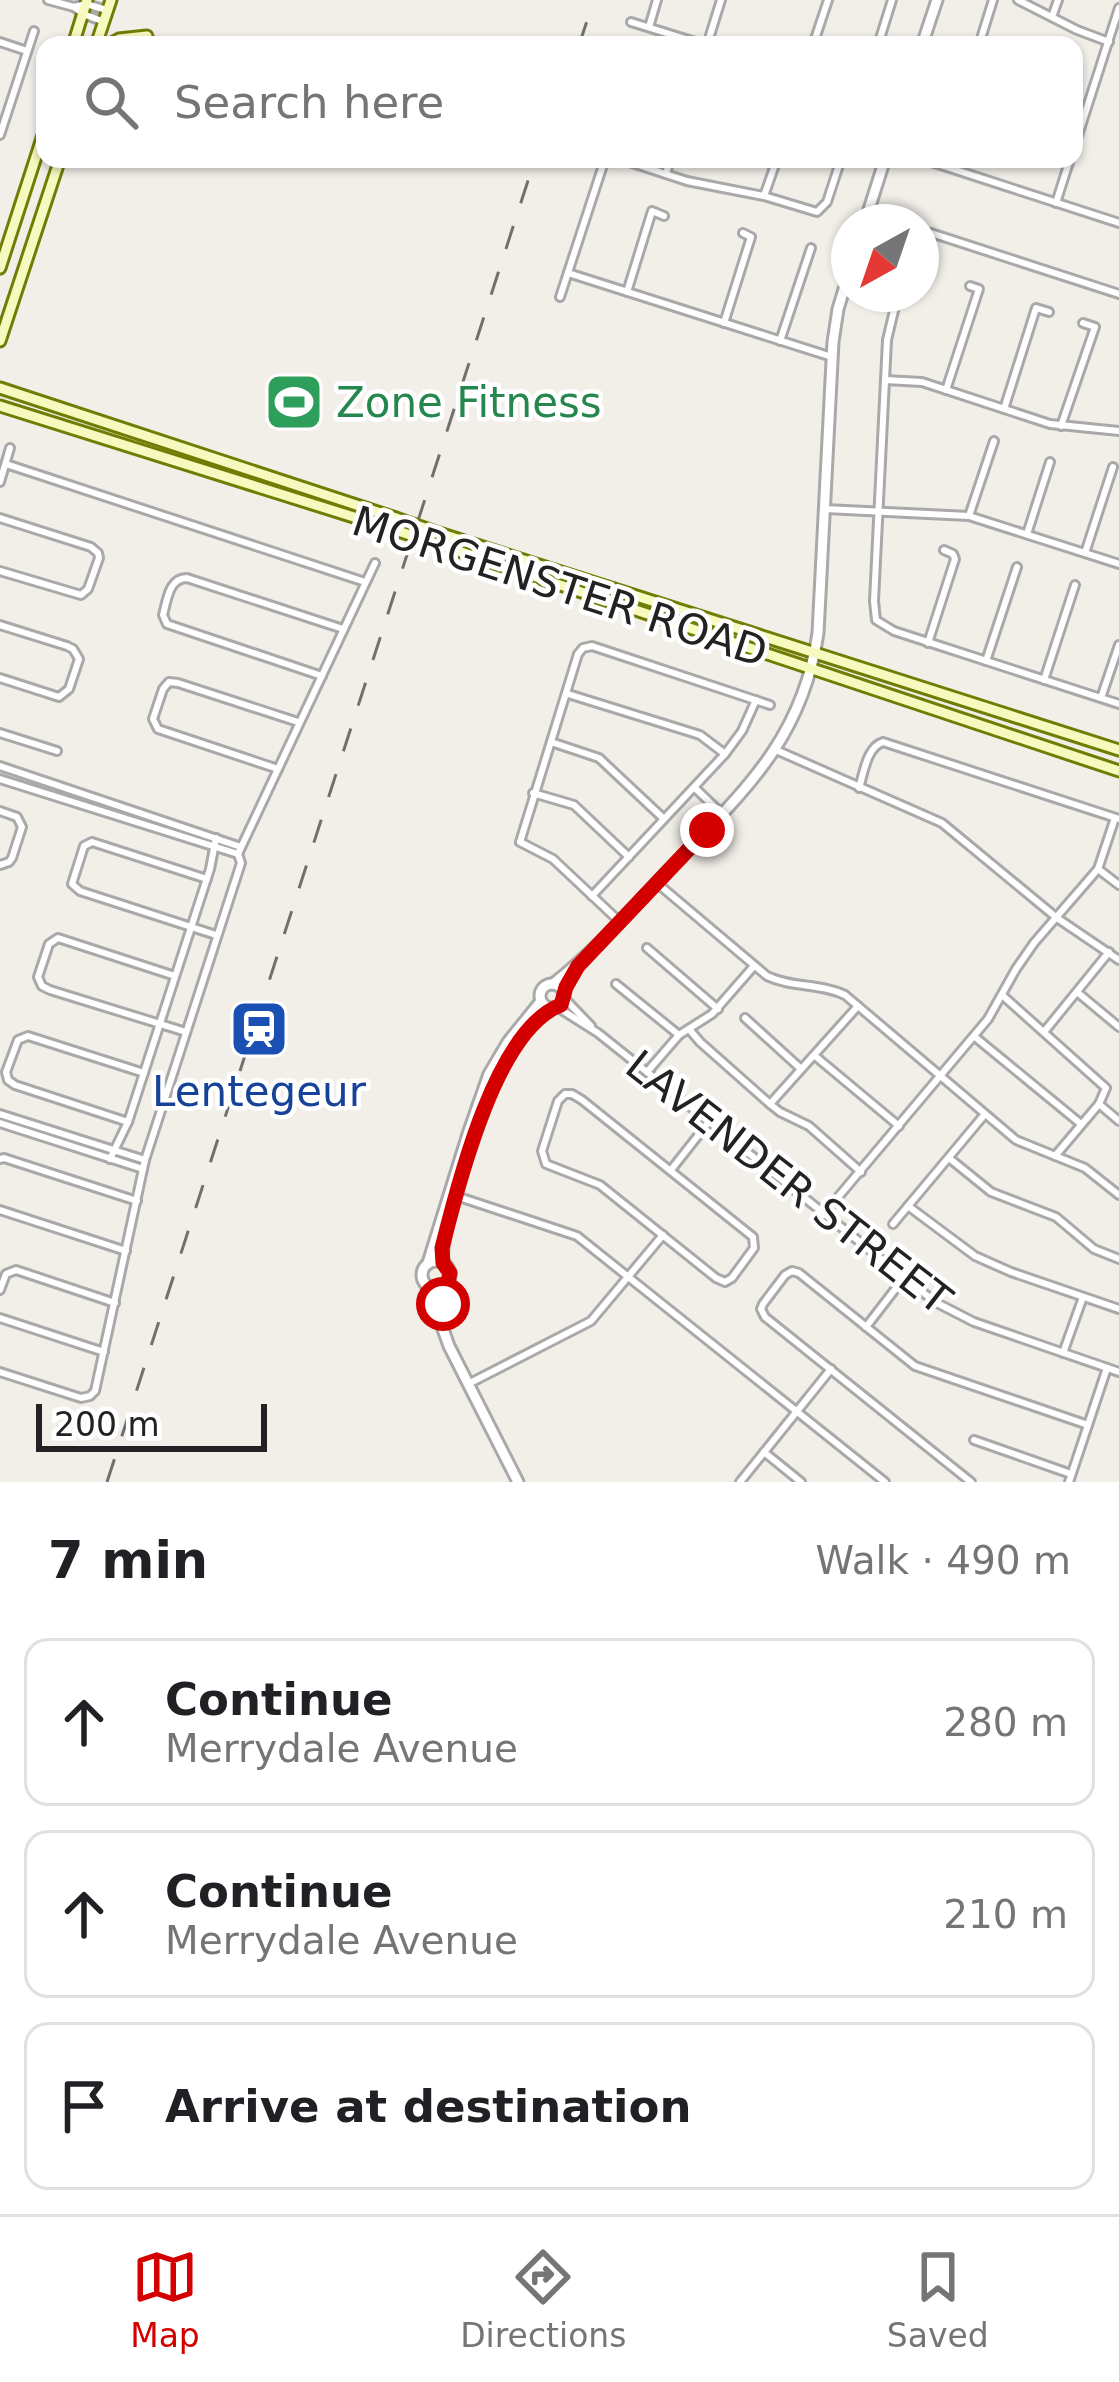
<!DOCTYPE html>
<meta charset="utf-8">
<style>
body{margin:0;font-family:"DejaVu Sans",sans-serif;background:#f2f2f2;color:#202124}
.compass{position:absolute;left:831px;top:204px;width:108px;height:108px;border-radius:50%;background:#fff;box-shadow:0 3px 9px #0004;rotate:220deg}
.scale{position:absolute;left:36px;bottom:30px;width:231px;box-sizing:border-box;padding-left:12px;border:6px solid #222;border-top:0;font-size:33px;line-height:42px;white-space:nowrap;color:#222;-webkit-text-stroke:9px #fff;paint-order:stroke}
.stop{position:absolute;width:36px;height:36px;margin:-27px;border:9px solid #d40000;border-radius:50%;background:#fff}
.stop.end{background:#d40000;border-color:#fff;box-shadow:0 3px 12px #0008}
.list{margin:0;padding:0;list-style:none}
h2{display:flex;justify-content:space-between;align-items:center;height:156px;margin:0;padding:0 48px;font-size:51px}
h2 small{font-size:39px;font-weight:400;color:#757577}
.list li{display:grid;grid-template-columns:78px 1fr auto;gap:36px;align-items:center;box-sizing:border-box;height:168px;margin:0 24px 24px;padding:0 24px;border:3px solid #e0e0e0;border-radius:24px}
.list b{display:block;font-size:45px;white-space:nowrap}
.list p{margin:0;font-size:39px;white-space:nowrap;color:#757577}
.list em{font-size:39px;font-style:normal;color:#757577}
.icon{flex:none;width:66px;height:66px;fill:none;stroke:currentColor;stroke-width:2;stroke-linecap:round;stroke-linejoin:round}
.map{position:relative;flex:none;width:1119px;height:1482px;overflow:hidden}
.search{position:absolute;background:#fff;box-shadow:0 3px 9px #0004;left:36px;right:36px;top:36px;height:132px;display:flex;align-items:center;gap:30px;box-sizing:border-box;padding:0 42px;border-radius:24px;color:#757577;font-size:45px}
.sheet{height:732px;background:#fff}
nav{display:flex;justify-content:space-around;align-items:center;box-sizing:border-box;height:168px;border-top:3px solid #e0e0e0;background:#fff;font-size:33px;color:#757577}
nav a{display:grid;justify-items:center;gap:6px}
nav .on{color:#d40000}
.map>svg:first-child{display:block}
</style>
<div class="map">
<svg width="1119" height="1482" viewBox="0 0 1119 1482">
<rect width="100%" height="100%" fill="#f2efe9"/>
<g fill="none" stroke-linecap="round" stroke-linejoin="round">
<!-- minor casing -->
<g stroke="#a9a9a9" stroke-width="12">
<g id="minor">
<path d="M 48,0 L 74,7 L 86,4 L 107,10"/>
<path d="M 1018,0 L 1077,30 L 1109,42"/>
<path d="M 74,7 L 83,14 L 102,21"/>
<path d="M 1052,17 L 1058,0"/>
<path d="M 631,22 L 705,45"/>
<path d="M 649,27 L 657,0"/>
<path d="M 0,42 L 27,51"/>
<path d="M 707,45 L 721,0"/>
<path d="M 813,45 L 828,0"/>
<path d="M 878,45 L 892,0"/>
<path d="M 979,45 L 993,0"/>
<path d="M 0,135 L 34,31"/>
<path d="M 1074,148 L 1119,8"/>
<path d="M 620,159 L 687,181 L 764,196 L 817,212 L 827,202 L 841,159"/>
<path d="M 922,159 L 1119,223"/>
<path d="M 666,174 L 670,159"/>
<path d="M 764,196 L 777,159"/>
<path d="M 1056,203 L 1070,159"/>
<path d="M 921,235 L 931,233 L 1119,294"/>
<path d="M 568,273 L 832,357"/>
<path d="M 627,292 L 652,211 L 664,216"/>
<path d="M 898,294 L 887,340 L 874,601 L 876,620 L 894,631 L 1119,704"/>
<path d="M 560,297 L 605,159"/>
<path d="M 724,323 L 751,237 L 743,233"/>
<path d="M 780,341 L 811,248"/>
<path d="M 885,380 L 922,382 L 1050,424 L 1119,431"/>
<path d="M 946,390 L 979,289 L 970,286"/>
<path d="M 1004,409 L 1036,308 L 1049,312"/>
<path d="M 1061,426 L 1095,327 L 1083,323"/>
<path d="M 6,464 L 365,582"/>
<path d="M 0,482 L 10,448"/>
<path d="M 825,509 L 969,516 L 1119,564"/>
<path d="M 969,516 L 994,441"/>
<path d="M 0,518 L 91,547 L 98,553 L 99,558 L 88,589 L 81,595 L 0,571"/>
<path d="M 1027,534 L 1050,462"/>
<path d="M 1085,553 L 1113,467"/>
<path d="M 0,625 L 67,646 L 73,649 L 79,659 L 69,689 L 59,697 L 0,678"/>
<path d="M 928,643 L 955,559 L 953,554 L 944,550"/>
<path d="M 986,661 L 1017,567"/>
<path d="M 322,676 L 167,624 L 163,615 C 167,600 169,578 187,578 L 343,629"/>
<path d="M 1044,680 L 1075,585"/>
<path d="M 568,694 L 700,735 L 725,754"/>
<path d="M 1101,698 L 1119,645"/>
<path d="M 0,733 L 57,751"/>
<path d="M 551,742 L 599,758 L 664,819"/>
<path d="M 776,750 L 942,823 L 1057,918 L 1119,960"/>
<path d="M 0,766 L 241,847"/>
<path d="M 278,769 L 158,729 L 153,719 L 163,689 L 169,682 L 178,683 L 298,722"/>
<path d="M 0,779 L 238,854"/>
<path d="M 695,788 L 722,814"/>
<path d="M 859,788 C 864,772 867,747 883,742 L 1119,819"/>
<path d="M 533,793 L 574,805 L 629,857"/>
<path d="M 0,811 L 17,817 L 22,827 L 12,858 L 9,862 L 0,865"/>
<path d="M 238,854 L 375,563"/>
<path d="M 1098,869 L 1119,885"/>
<path d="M 207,879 L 92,842 L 84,846 L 72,884 L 80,891 L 216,935"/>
<path d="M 658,884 L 767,976 C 792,988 820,983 845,995 L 1016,1140 L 1085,1168 L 1119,1195"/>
<path d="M 592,896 L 725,754 L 742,731 L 756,700"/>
<path d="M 620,922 L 553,859 L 520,842 L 578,654 L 583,648 L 592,646 L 770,705"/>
<path d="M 647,948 L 718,1009"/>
<path d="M 175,976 L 58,938 L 49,944 L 38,977 L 42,986 L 50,990 L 186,1032"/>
<path d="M 616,984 L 679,1035"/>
<path d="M 1077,992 L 1119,1027"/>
<path d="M 1002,995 L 1106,1088 L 1099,1104 L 1055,1156"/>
<path d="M 564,998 L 591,1026"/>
<path d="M 557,1007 L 598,1033 L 935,1302 L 974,1322 L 1119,1372"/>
<path d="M 745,1018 L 800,1068"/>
<path d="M 689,1029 L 700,1042 L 770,1104 L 780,1112 L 809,1126 L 861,1172"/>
<path d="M 1044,1032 L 1109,952"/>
<path d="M 975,1037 L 1081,1124"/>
<path d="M 815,1056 L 899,1126"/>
<path d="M 647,1072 L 679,1035 L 712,1014 L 754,966"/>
<path d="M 565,1094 L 572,1094 L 582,1100 L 753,1237 L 754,1248 L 732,1278 L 725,1282 L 716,1278 L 600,1185 L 546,1164 L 542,1151 L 558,1101 Z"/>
<path d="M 770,1104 L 858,1006"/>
<path d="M 1099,1104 L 1119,1121"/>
<path d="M 0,1114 L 145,1160"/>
<path d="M 128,1122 L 15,1085 L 8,1080 L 6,1072 L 18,1040 L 28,1036 L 144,1073"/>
<path d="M 0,1123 L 143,1169"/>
<path d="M 949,1158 L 991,1192 L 1056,1217 L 1094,1249 L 1119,1259"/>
<path d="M 0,1159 L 4,1158 L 137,1201"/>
<path d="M 110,1159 L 128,1122 L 210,869 L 216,838"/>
<path d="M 671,1170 L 708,1123"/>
<path d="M 456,1196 L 577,1236 L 885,1482"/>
<path d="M 908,1206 L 975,1256 L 1011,1272 L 1119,1309"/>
<path d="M 0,1210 L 126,1251"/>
<path d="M 823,1215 L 988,1019 L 1016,969 L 1034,943 L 1098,869 L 1115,818"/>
<path d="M 893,1224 L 985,1114"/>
<path d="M 0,1290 L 6,1274 L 16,1270 L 115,1303"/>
<path d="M 0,1318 L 104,1352"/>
<path d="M 866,1327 L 903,1279"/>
<path d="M 1063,1353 L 1083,1297"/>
<path d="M 0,1372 L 81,1398 L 90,1396 L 95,1391 L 145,1160 L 241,863 L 238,854"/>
<path d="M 470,1383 L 591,1321 L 663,1235"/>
<path d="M 974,1440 L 1071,1474"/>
<path d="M 764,1452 L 801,1482"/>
<path d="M 740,1482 L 831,1369"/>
<path d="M 971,1482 L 765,1317 L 761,1309 L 763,1304 L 785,1275 L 792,1271 L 799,1273 L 915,1366 L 1088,1425"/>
<path d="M 1069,1482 L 1107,1368"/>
</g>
</g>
<!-- tertiary casing -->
<g stroke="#a9a9a9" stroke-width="15">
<g id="tertiary">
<path d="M 922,45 L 937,0"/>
<path d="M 865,222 L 885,159"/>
<circle cx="552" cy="996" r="12"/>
<path d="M 553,984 C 595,951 630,911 666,873 C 738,796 802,744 818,633 L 833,342 L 838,309 L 849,273"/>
<circle cx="436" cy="1275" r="14"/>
<path d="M 428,1263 L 468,1134 L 489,1074 L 508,1042 L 541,1001"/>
<path d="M 443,1263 C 438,1233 486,1097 503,1066 C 515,1044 530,1025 549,1008"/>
<path d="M 428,1287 L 449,1346 L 518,1482"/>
<path d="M 443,1320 L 447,1284"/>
</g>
</g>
<!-- secondary casing -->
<g stroke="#707d05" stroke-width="15">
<g id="secondary">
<path d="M 73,45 L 87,0"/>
<path d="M 96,45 L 111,0"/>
<path d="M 108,45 L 119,39 L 147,36"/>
<path d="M 0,268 L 45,129"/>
<path d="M 0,341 L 60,159"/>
<path d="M 0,388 L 396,518"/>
<path d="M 0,406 L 392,529"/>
<path d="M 442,534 L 1119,750"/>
<path d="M 437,544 L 1119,771"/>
</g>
</g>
<!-- minor -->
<use href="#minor" stroke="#fff" stroke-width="6"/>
<!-- tertiary -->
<use href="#tertiary" stroke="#fff" stroke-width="9"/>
<!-- secondary -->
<use href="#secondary" stroke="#f7fabf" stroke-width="9"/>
<!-- rail -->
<g stroke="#707070" stroke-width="3" stroke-dasharray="24 24" stroke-linecap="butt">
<path d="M 579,45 L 594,0"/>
<path d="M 107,1482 L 535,159"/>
</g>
<!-- secondary-bridge casing -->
<g stroke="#707d05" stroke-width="15" stroke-linecap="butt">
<g id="secondary-bridge">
<path d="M 396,518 L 442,534"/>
<path d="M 392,529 L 437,544"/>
</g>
</g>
<!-- secondary-bridge -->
<use href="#secondary-bridge" stroke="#f7fabf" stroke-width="9"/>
</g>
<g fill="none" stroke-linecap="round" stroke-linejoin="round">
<!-- route -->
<path stroke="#d40000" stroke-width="15" d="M 443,1304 L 450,1273 L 443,1263 L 442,1248 C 458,1184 496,1029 561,1005 L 566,987 L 578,966 L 707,830"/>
</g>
<!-- icons -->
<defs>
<g id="stadium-square" transform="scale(3)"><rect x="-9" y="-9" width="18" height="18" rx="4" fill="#2e9e5b" stroke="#fff"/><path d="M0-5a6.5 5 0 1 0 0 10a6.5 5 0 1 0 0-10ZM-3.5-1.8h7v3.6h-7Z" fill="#fff"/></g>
<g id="station-square" transform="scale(3)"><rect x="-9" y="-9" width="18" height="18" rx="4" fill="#1a4fb4" stroke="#fff"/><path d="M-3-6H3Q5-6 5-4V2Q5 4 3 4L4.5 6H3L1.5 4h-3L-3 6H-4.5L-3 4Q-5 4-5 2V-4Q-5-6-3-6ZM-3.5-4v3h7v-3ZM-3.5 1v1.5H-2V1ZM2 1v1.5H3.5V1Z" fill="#fff"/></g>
</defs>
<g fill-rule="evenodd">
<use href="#stadium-square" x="294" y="402"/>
<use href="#station-square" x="259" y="1029"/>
</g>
<g text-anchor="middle" stroke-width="9" stroke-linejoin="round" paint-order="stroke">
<!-- leisure labels -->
<g font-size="42" fill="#27864d" stroke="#fff" text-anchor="start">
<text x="336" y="417">Zone Fitness</text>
</g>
<!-- street labels -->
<g font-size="42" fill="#222" stroke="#fff">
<text transform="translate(560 586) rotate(18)" y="15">MORGENSTER ROAD</text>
<text transform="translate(789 1182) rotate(38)" y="15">LAVENDER STREET</text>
</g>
<!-- transit labels -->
<g font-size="42" fill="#164399" stroke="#fff">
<text x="259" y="1106">Lentegeur</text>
</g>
</g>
</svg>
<svg class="compass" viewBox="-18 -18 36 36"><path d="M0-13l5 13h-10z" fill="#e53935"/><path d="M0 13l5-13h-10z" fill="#757577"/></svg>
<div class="scale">200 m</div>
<div class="stop" style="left:443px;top:1304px"></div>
<div class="stop end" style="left:707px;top:830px"></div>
<div class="search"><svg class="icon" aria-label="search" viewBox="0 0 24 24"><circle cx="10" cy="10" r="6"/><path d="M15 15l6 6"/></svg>Search here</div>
</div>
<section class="sheet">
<h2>7 min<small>Walk · 490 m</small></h2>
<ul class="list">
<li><svg class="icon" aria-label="ahead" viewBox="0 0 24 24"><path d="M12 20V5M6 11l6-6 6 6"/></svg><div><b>Continue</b><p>Merrydale Avenue</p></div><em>280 m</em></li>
<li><svg class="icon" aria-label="ahead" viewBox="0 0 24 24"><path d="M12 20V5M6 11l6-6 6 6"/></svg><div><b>Continue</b><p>Merrydale Avenue</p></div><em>210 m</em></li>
<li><svg class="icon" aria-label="arrive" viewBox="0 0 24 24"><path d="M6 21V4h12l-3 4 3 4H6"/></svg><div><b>Arrive at destination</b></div></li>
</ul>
</section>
<nav>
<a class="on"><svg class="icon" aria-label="map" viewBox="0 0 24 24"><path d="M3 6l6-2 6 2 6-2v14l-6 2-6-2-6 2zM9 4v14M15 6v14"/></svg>Map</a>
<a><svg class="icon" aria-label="directions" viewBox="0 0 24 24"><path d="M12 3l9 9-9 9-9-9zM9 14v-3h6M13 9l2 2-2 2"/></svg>Directions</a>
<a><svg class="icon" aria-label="saved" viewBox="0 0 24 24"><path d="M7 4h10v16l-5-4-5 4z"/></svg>Saved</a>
</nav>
